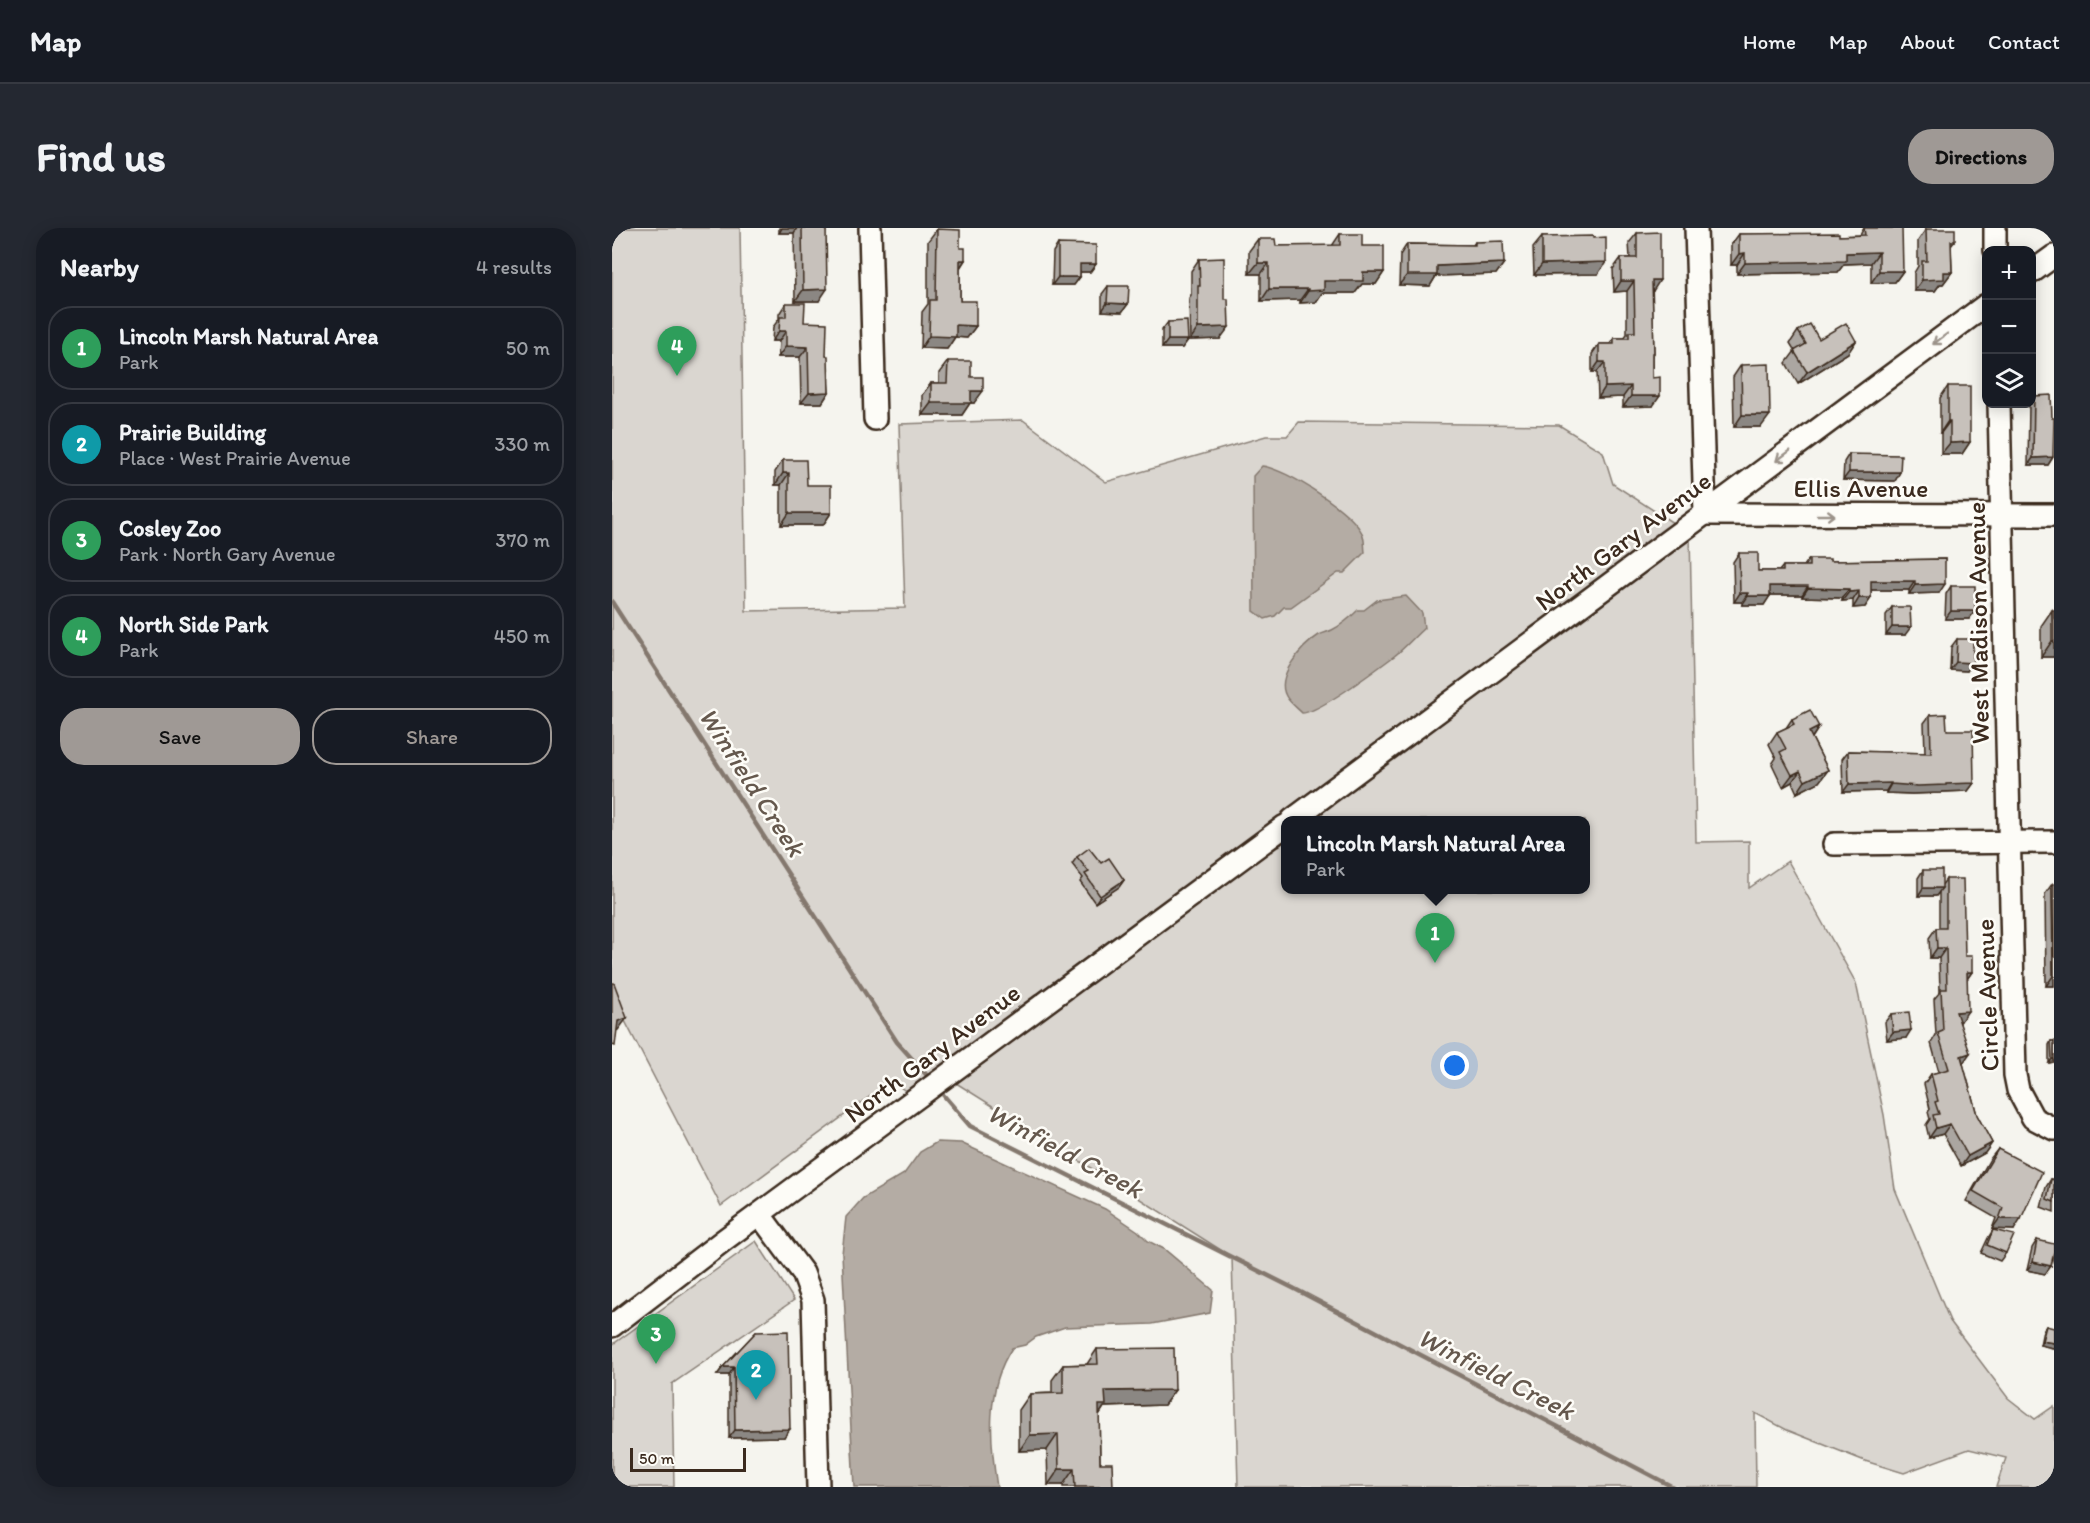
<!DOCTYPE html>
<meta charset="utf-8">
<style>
body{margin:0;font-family:Itim,sans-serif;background:#242831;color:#f1f3f6}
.controls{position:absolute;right:18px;top:18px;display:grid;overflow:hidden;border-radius:12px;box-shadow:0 3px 15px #0003}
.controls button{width:54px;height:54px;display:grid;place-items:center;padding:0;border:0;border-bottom:2px solid #363941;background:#171b24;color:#f1f3f6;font:30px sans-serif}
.scale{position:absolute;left:18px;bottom:15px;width:116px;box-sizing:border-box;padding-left:6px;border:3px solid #3b2a1e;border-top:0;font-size:16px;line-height:21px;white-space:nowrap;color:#3b2a1e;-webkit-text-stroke:4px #fdfcf7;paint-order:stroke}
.you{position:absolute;left:843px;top:838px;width:21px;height:21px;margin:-15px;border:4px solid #fff;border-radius:50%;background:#1a73e8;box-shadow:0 0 0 9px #1a73e833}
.badge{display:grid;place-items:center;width:39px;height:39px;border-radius:50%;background:#9f9995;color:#fff;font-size:20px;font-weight:700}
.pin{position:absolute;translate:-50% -50px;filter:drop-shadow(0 2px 3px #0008)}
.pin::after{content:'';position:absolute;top:32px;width:21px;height:18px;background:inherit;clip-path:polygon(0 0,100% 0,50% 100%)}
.popup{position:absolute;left:669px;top:588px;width:309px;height:78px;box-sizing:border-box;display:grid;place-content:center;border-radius:12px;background:#171b24;filter:drop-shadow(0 2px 4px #0005);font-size:20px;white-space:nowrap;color:#9ea1a6}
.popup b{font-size:22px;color:#f1f3f6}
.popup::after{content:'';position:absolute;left:50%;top:100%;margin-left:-12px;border:12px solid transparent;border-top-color:#171b24}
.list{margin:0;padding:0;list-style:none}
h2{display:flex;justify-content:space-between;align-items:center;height:78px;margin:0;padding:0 24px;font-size:26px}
h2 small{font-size:20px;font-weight:400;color:#9ea1a6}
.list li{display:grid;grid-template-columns:39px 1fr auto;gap:18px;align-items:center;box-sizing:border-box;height:84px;margin:0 12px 12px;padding:0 12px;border:2px solid #363941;border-radius:24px}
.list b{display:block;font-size:22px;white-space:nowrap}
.list p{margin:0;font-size:20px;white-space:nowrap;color:#9ea1a6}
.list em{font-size:20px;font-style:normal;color:#9ea1a6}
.actions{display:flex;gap:12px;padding:18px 24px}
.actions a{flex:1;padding:14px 0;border:2px solid #9f9995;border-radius:24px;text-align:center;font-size:21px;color:#9f9995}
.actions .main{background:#9f9995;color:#111}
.icon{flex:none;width:33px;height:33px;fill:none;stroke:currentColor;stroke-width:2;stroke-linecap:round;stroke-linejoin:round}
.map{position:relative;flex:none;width:1442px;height:1259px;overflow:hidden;border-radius:24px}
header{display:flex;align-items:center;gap:36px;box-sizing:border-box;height:84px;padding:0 30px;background:#171b24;border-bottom:2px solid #363941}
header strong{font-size:28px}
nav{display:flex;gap:33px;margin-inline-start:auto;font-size:21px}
.intro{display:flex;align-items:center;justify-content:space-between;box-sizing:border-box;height:144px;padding:0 36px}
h1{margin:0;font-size:42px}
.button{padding:15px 27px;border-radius:24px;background:#9f9995;color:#111;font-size:21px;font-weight:700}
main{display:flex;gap:36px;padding:0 36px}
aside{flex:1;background:#171b24;border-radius:24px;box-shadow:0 3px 15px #0003}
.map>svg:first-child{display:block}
</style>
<header>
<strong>Map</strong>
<nav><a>Home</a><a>Map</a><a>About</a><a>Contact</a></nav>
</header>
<div class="intro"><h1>Find us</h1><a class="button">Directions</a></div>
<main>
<aside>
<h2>Nearby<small>4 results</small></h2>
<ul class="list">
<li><span class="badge" style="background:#2e9e5b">1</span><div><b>Lincoln Marsh Natural Area</b><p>Park</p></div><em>50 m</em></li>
<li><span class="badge" style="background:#0f9aa8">2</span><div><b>Prairie Building</b><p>Place · West Prairie Avenue</p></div><em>330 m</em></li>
<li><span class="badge" style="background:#2e9e5b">3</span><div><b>Cosley Zoo</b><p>Park · North Gary Avenue</p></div><em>370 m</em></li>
<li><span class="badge" style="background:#2e9e5b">4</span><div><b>North Side Park</b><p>Park</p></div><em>450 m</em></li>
</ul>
<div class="actions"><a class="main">Save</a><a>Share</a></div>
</aside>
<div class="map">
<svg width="1442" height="1259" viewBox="0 0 1442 1259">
<rect width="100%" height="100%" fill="#f5f4ee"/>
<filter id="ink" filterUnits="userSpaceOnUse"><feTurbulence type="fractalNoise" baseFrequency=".0167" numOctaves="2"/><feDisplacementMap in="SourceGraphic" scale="12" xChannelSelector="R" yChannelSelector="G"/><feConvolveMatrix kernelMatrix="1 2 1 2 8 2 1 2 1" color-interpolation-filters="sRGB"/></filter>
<g filter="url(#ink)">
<!-- green -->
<g fill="#dad6d0" stroke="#8a8077" stroke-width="1.5" fill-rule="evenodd">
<path d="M 0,0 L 128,0 L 134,383 L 293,380 L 287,196 L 411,192 L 494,254 L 654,208 L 675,208 L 687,194 L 947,197 L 991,224 L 1001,256 L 1078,306 L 1084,614 L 1137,613 L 1137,660 L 1176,633 L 1244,755 L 1272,887 L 1283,961 L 1338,1093 L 1396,1170 L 1423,1191 L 1442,1178 L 1442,1246 L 1431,1259 L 1384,1259 L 1394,1230 L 1357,1221 L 1292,1245 L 1253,1233 L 1175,1202 L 1143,1185 L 1144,1259 L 626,1259 L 620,1029 L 333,848 L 304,870 L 279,853 L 109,978 L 0,768 ZM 673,592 L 973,592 L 973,662 L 673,662 Z"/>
<path d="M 144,1013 L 182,1072 L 60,1156 L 62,1259 L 0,1259 L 0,1117 Z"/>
</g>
<!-- water -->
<g fill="#b4aca4" stroke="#84786e" stroke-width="1.5">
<path d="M 650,238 C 675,241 739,283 750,305 C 753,310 752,319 753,324 L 732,345 L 726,345 L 679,379 L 672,379 L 663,388 L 653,391 L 642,383 L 641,248 Z"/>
<path d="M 794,368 L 810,385 L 812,400 C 802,409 792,421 781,429 C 765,441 706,485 690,485 C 685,480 677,474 674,468 C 663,448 690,418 707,407 C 711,405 716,404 720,402 C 730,397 738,390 746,382 L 752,382 L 765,372 Z"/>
<path d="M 325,914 L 349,915 L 493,981 L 526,1003 L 536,1013 L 552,1021 L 601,1062 L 598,1085 L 540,1096 L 453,1099 L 424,1109 L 413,1117 L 400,1120 C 373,1160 378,1214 385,1259 L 242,1259 L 230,1026 L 234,989 L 251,970 L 292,946 L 308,924 Z"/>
</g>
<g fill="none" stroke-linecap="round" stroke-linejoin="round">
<!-- stream -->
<g stroke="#84786e" stroke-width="4.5">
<path d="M 0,374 L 285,814 L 320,853"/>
<path d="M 327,862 L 358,898 L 681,1060 L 1061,1259"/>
</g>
<!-- minor casing -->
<g stroke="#3b2a1e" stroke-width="26">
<g id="minor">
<path d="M 258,0 L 263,191"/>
<path d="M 1084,0 L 1093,286"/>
<path d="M 1383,0 L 1383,22"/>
<path d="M 1420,44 L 1442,28"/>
<path d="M 1387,176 L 1403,847 L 1406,862 L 1421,890 L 1442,901"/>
<path d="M 1093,286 L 1442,287"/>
<path d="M 680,592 L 1374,77"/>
<path d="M 1222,616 L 1442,614"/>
<path d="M 148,987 L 191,1045 L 201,1072 L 206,1259"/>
<path d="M 0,1098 L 112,1012 L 673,598"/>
</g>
</g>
<!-- minor -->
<use href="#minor" stroke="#fdfcf7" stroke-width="21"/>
</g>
<!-- wall -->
<g fill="#aba6a1" stroke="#3b2a1e" stroke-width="1.5">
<path d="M 167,0 L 214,0 L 207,73 L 183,73 L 182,5 L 167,5 Z"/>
<path d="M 1252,0 L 1291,43 L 1283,54 L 1259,55 L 1259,35 L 1232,36 L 1226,44 L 1125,46 L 1125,37 L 1119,37 L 1119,17 L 1127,6 L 1227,8 L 1248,7 Z"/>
<path d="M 325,1 L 348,20 L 353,32 L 348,40 L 348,73 L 364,98 L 355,110 L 343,109 L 335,121 L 309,120 L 310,84 L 316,76 L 316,13 Z"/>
<path d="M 1314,1 L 1343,13 L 1339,18 L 1340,44 L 1331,56 L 1328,56 L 1323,63 L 1302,63 L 1302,45 L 1306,38 L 1306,13 Z"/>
<path d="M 1025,5 L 1041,63 L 1040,63 L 1042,125 L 1040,129 L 1041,178 L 1011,179 L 1011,169 L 986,170 L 985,144 L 980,144 L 980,126 L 987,116 L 998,116 L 1002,110 L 1012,110 L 1015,106 L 1015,63 L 1002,64 L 1001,41 L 1009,30 L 1018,30 L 1017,15 Z"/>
<path d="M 728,6 L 750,18 L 772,44 L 764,56 L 750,56 L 743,65 L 710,65 L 704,74 L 688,75 L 688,72 L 649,73 L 649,46 L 637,46 L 637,23 L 646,11 L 664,18 L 720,18 Z"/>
<path d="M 930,9 L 981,10 L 986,46 L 922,47 L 921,20 Z"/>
<path d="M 863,14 L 892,35 L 884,46 L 824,48 L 818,58 L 787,57 L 788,27 L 795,16 L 861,17 Z"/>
<path d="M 446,16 L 484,36 L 478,44 L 468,44 L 468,49 L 462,57 L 440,57 L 441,24 Z"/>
<path d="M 587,31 L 608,111 L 578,112 L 577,70 L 579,67 L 579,43 Z"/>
<path d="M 496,58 L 516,76 L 510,84 L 490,83 L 490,66 Z"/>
<path d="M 174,75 L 192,94 L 214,128 L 217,164 L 210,175 L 189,175 L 188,129 L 166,129 L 167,113 L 160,113 L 161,99 L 167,91 L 167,86 Z"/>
<path d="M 556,94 L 576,112 L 570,120 L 550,120 L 550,102 Z"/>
<path d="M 1186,103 L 1207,111 L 1244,113 L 1236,125 L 1186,156 L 1174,135 L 1183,123 L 1178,115 Z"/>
<path d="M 336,133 L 359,149 L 362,175 L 358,175 L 350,187 L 310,187 L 310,167 L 319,155 L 327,155 L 327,145 Z"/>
<path d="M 1129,137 L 1149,199 L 1122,199 L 1121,149 Z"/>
<path d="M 1336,158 L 1358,214 L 1350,226 L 1329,226 L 1329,205 L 1328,205 L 1328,170 Z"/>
<path d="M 1422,168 L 1440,190 L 1441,229 L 1436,237 L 1416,237 L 1417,176 L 1419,176 L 1419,171 Z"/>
<path d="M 1237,226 L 1288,244 L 1283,253 L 1231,252 L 1232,234 Z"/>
<path d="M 171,232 L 219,285 L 211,297 L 169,297 L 169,257 L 163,257 L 163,244 Z"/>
<path d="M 1127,325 L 1146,343 L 1167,343 L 1171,338 L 1192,338 L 1197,331 L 1218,333 L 1333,331 L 1327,365 L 1297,366 L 1297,362 L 1259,362 L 1259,370 L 1253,379 L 1241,380 L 1241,372 L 1230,373 L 1230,370 L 1190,369 L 1190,367 L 1158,367 L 1152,377 L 1130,377 L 1130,374 L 1122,374 L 1121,334 Z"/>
<path d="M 1339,358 L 1363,383 L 1357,391 L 1333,391 L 1334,366 Z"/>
<path d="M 1280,379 L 1293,407 L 1274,407 L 1274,387 Z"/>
<path d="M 1440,382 L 1442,429 L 1429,429 L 1429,398 Z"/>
<path d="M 1345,411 L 1355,443 L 1338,442 L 1339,419 Z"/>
<path d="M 1318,487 L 1335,502 L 1362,555 L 1356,563 L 1330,564 L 1329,565 L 1300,566 L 1274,565 L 1274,563 L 1231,564 L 1230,531 L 1236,523 L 1313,525 L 1312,495 Z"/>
<path d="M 1180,491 L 1207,499 L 1200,510 L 1216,542 L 1207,554 L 1185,565 L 1180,554 L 1171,559 L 1160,536 L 1164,530 L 1157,516 L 1165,504 L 1174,500 Z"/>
<path d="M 465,629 L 489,635 L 512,652 L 507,659 L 483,675 L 468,654 L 471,650 L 460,636 Z"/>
<path d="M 1311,642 L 1330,657 L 1334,651 L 1353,728 L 1360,744 L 1355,751 L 1349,793 L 1348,793 L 1351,836 L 1365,887 L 1380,915 L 1373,925 L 1349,938 L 1331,906 L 1317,910 L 1314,897 L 1318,891 L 1316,884 L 1318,881 L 1312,856 L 1319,846 L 1327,844 L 1319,815 L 1324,807 L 1322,771 L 1328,764 L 1327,730 L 1318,730 L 1317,710 L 1324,700 L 1327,700 L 1327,664 L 1324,668 L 1306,668 L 1306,650 Z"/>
<path d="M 1440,656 L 1442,758 L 1434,758 L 1433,666 Z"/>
<path d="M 1279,786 L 1294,810 L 1275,812 L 1273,794 Z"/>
<path d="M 1439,813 L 1442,813 L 1442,834 L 1437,835 L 1437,817 Z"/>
<path d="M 1386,921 L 1402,1002 L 1380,1001 L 1384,990 L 1354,973 L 1378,931 Z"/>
<path d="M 1439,951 L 1442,952 L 1442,984 L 1429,979 L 1434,959 Z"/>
<path d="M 1381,1002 L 1394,1025 L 1388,1033 L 1369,1025 L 1376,1010 Z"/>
<path d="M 1425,1012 L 1439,1038 L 1433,1046 L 1415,1042 L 1420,1020 Z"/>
<path d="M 1434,1098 L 1441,1120 L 1428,1117 L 1431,1102 Z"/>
<path d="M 144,1104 L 172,1209 L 117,1210 L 117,1147 L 105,1147 L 111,1139 Z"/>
<path d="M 485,1121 L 563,1162 L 552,1177 L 492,1179 L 487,1187 L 488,1235 L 501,1259 L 451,1259 L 451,1257 L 436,1257 L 435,1222 L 407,1223 L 407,1182 L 418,1166 L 440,1165 L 440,1152 L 451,1137 L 475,1136 Z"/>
</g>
<!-- shaded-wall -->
<g fill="#8b8783" stroke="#3b2a1e" stroke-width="1.5">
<path d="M 170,0 L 185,0 L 182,5 L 167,5 Z"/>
<path d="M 1267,24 L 1259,35 L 1232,36 L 1226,44 L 1125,46 L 1133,35 L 1234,25 Z"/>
<path d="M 1133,25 L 1125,37 L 1119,37 L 1127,26 Z"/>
<path d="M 348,32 L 353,32 L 345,44 Z"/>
<path d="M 994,34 L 986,46 L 922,47 L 930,36 Z"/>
<path d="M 646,35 L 657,35 L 649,46 L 637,46 Z"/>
<path d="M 892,35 L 884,46 L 824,48 L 818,58 L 787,57 L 795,47 L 825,38 Z"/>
<path d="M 468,36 L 484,36 L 478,44 L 462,44 Z"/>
<path d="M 1267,43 L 1291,43 L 1283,54 L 1259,55 Z"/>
<path d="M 751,44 L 772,44 L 764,56 L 750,56 L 743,65 L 710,65 L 704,74 L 688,75 L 696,63 L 712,53 Z"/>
<path d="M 1332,44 L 1340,44 L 1331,56 L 1328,56 L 1323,63 L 1302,63 L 1310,52 Z"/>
<path d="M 446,49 L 468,49 L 462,57 L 440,57 Z"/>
<path d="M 1040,52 L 1048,52 L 1041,63 L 1032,63 Z"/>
<path d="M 1009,53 L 1022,53 L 1015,63 L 1002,64 Z"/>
<path d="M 215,61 L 207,73 L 183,73 L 191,62 Z"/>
<path d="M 657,61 L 696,61 L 688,72 L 649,73 Z"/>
<path d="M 495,75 L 516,76 L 510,84 L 490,83 Z"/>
<path d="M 344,97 L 364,98 L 355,110 L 343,109 L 335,121 L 309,120 L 317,108 Z"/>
<path d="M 617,99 L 608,111 L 578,112 L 586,100 Z"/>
<path d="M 167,103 L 174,103 L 167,113 L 160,113 Z"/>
<path d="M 556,112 L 576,112 L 570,120 L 550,120 Z"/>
<path d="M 1244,113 L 1236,125 L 1186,156 L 1195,144 Z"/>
<path d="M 174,118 L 196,119 L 188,129 L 166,129 Z"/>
<path d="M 987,134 L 993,134 L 985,144 L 980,144 Z"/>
<path d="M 1019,158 L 1011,169 L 986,170 L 993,159 Z"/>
<path d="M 359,163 L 371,163 L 362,175 L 358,175 L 350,187 L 310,187 L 319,175 Z"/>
<path d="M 217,164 L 210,175 L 189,175 L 197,165 Z"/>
<path d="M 1019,168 L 1048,168 L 1041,178 L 1011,179 Z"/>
<path d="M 1130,187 L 1158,187 L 1149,199 L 1122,199 Z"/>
<path d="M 1336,193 L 1338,193 L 1329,205 L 1328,205 Z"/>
<path d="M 1358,214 L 1350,226 L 1329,226 L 1338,215 Z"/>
<path d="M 1441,229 L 1436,237 L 1416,237 L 1421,230 Z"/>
<path d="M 1237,244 L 1288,244 L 1283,253 L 1231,252 Z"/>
<path d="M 171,245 L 177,245 L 169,257 L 163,257 Z"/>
<path d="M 177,285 L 219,285 L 211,297 L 169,297 Z"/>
<path d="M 1259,353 L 1303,353 L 1297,362 L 1252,362 Z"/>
<path d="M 1333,356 L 1327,365 L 1297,366 L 1303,357 Z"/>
<path d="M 1158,358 L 1196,358 L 1190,367 L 1152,367 Z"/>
<path d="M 1196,360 L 1237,361 L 1230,370 L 1190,369 Z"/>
<path d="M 1247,363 L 1241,372 L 1230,373 L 1237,364 Z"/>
<path d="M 1128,365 L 1136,365 L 1130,374 L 1122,374 Z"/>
<path d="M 1136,368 L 1158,368 L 1152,377 L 1130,377 Z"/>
<path d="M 1247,370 L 1259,370 L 1253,379 L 1241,380 Z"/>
<path d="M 1339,383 L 1363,383 L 1357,391 L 1333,391 Z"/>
<path d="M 1280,399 L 1299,399 L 1293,407 L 1274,407 Z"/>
<path d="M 1440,413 L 1442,413 L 1442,429 L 1429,429 Z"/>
<path d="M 1344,434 L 1361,435 L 1355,443 L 1338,442 Z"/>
<path d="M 1207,499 L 1199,511 L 1197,504 Z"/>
<path d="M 1216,542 L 1207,554 L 1185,565 L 1193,553 Z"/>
<path d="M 1188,543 L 1180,554 L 1171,559 L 1180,547 Z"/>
<path d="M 1279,555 L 1274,563 L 1231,564 L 1237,556 Z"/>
<path d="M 1362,555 L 1356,563 L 1330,564 L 1329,565 L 1300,566 L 1274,565 L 1279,556 Z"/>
<path d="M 512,652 L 507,659 L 483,675 L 488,668 Z"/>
<path d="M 1311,660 L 1330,660 L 1324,668 L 1306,668 Z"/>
<path d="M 1325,720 L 1334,720 L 1327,730 L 1318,730 Z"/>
<path d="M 1355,744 L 1360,744 L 1353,754 Z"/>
<path d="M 1441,748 L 1442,748 L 1442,758 L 1434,758 Z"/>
<path d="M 1356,783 L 1349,793 L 1337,794 L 1344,784 Z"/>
<path d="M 15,790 L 6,802 L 0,804 L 6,793 Z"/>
<path d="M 1299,802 L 1294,810 L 1275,812 L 1281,804 Z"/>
<path d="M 1358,825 L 1351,835 L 1349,828 Z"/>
<path d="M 1440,831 L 1442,831 L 1442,834 L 1437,835 Z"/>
<path d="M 1338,896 L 1331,906 L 1317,910 L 1324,900 Z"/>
<path d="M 1380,915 L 1373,925 L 1349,938 L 1356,928 Z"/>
<path d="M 1387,991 L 1409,991 L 1402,1002 L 1380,1001 Z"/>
<path d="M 1421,1034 L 1439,1038 L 1433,1046 L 1415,1042 Z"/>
<path d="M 1430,1113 L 1442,1115 L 1442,1119 L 1441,1120 L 1428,1117 Z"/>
<path d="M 111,1139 L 122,1139 L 117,1147 L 105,1147 Z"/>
<path d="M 563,1162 L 552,1177 L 492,1179 L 483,1193 L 476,1193 L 493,1163 Z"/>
<path d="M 178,1201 L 172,1209 L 117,1210 L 123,1202 Z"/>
<path d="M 446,1206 L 435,1222 L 407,1223 L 418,1207 Z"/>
<path d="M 447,1241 L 462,1241 L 451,1257 L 436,1257 Z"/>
</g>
<!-- building -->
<g fill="#c7c1bb" stroke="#3b2a1e" stroke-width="1.5">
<path d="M 190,0 L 214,0 L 215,61 L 191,62 Z"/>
<path d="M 1252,0 L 1290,0 L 1291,43 L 1267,43 L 1267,24 L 1234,25 L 1234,33 L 1133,35 L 1133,25 L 1127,26 L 1127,6 L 1227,5 L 1227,8 L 1253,7 Z"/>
<path d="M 325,1 L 348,2 L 348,20 L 353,20 L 353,32 L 348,32 L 348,73 L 364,73 L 364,98 L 344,97 L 344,109 L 317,108 L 318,72 L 324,72 Z"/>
<path d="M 1314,1 L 1343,1 L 1343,13 L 1339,13 L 1340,44 L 1332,44 L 1332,51 L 1310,52 L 1310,33 L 1315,33 Z"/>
<path d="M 1048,4 L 1048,52 L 1040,52 L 1042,125 L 1040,125 L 1040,150 L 1048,149 L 1048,168 L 1019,168 L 1019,158 L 993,159 L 993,134 L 987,134 L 987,116 L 1002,116 L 1002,110 L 1017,110 L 1017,104 L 1023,104 L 1022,53 L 1009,53 L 1009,30 L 1025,30 L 1025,5 Z"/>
<path d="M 728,6 L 750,6 L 750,18 L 772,18 L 772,44 L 751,44 L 751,53 L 712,53 L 712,62 L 696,63 L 696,61 L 657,61 L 657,35 L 646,35 L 646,11 L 663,11 L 664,18 L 728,17 Z"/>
<path d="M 981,8 L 981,10 L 994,9 L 994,34 L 930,36 L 930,9 Z"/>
<path d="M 891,13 L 892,35 L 825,38 L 825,47 L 795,47 L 795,16 L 863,17 L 863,14 Z"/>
<path d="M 446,16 L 484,17 L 484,36 L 468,36 L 468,49 L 446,49 Z"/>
<path d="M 612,30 L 612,71 L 616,71 L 617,99 L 586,100 L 586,58 L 588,58 L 587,31 Z"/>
<path d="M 496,58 L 517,58 L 516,76 L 495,75 Z"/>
<path d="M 174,75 L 193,75 L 192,94 L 215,95 L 214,128 L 216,128 L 217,164 L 197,165 L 196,119 L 174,118 L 174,103 L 167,103 L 168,89 L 174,89 Z"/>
<path d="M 575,93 L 576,112 L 556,112 L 556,94 Z"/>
<path d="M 1234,95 L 1244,113 L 1195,144 L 1182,123 L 1194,116 L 1186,103 L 1198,96 L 1207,111 Z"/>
<path d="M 336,133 L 359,133 L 359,149 L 371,149 L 371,163 L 359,163 L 359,175 L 319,175 L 319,155 L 335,155 Z"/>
<path d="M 1157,136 L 1158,187 L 1130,187 L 1129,137 Z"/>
<path d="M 1336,158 L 1358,158 L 1358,214 L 1338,215 L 1338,193 L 1336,193 Z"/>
<path d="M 1439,167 L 1440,190 L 1442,190 L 1441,229 L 1421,230 L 1422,168 Z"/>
<path d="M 1237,226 L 1289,227 L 1288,244 L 1237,244 Z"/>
<path d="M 171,232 L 194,232 L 195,257 L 219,257 L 219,285 L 177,285 L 177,245 L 171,245 Z"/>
<path d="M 1127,325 L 1146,325 L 1146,343 L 1171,343 L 1171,338 L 1197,338 L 1197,331 L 1218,331 L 1218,333 L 1333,331 L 1333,356 L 1303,357 L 1303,353 L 1259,353 L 1259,370 L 1247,370 L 1247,363 L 1237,364 L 1237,361 L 1196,360 L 1196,358 L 1158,358 L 1158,368 L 1136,368 L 1136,365 L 1128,365 Z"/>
<rect x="1339" y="358" width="24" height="25"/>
<path d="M 1280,379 L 1298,379 L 1299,399 L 1280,399 Z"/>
<rect x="1440" y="382" width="2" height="31"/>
<path d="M 1345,411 L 1361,411 L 1361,435 L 1344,434 Z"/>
<path d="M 1198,482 L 1207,499 L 1197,504 L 1216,542 L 1193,553 L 1188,543 L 1180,547 L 1168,524 L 1174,521 L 1165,504 L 1182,496 L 1180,491 Z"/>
<path d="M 1334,486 L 1335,502 L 1361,502 L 1362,555 L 1334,556 L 1334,557 L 1306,558 L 1279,556 L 1279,555 L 1237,556 L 1236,523 L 1319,525 L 1318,487 Z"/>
<path d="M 477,620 L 489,635 L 497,630 L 512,652 L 488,668 L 473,646 L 477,644 L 465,629 Z"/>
<rect x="1311" y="642" width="19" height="18"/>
<path d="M 1334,651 L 1351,651 L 1353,728 L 1360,728 L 1360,744 L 1355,744 L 1356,783 L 1344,784 L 1358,825 L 1349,828 L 1365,887 L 1380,915 L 1356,928 L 1338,896 L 1324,900 L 1321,887 L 1327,886 L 1323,874 L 1326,873 L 1319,846 L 1337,841 L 1326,805 L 1331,803 L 1329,761 L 1335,761 L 1334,720 L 1325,720 L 1324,700 L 1334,700 Z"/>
<path d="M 1440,656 L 1442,656 L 1442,748 L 1441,748 Z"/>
<path d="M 0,755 L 2,755 L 15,790 L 6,793 L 3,818 L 0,817 Z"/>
<path d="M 1297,784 L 1299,802 L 1281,804 L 1279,786 Z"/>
<path d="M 1439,813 L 1442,813 L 1442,831 L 1440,831 Z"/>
<path d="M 1386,921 L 1430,944 L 1409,991 L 1387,991 L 1391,980 L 1361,963 Z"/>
<path d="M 1439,951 L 1442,952 L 1442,974 L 1435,971 Z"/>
<path d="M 1381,1002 L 1402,1007 L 1394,1025 L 1375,1017 Z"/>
<path d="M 1425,1012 L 1442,1016 L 1442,1023 L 1439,1038 L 1421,1034 Z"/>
<path d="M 1434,1098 L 1442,1100 L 1442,1115 L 1430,1113 Z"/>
<path d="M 176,1103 L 178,1201 L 123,1202 L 122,1139 L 111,1139 L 144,1104 Z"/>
<path d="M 562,1120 L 563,1162 L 493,1163 L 494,1177 L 487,1177 L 488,1235 L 500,1235 L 501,1259 L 463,1259 L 462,1241 L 447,1241 L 446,1206 L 418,1207 L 418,1166 L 451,1165 L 451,1137 L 486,1136 L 485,1121 Z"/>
</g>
<!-- one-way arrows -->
<defs><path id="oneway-shaft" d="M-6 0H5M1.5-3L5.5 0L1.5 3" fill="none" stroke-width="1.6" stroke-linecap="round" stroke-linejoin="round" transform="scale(1.5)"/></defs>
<g stroke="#9c938a">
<use href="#oneway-shaft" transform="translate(1328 111) rotate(143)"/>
<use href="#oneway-shaft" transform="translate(1171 228) rotate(143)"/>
<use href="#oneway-shaft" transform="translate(1214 287)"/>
</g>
</g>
<g text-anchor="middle" stroke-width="5" stroke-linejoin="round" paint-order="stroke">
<!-- street labels -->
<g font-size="26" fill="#3b2a1e" stroke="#fdfcf7">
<text x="1249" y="269">Ellis Avenue</text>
<text transform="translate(1011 313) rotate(-37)" y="9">North Gary Avenue</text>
<text transform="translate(1366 395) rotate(-91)" y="9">West Madison Avenue</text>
<text transform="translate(1375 767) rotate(-92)" y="9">Circle Avenue</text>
<text transform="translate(320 825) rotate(-37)" y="9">North Gary Avenue</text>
</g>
<!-- water labels -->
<g font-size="27" font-style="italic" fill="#65584d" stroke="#fdfcf7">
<text transform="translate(140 554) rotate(57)" y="9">Winfield Creek</text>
<text transform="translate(453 923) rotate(28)" y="9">Winfield Creek</text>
<text transform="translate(884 1146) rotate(27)" y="9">Winfield Creek</text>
</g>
</g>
</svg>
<div class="controls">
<button>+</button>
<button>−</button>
<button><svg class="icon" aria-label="layers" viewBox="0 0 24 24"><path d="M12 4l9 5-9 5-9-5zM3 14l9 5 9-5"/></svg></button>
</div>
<div class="scale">50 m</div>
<div class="you"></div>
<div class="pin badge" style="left:823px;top:735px;background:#2e9e5b">1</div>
<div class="popup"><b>Lincoln Marsh Natural Area</b>Park</div>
<div class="pin badge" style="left:144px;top:1172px;background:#0f9aa8">2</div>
<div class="pin badge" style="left:44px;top:1136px;background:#2e9e5b">3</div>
<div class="pin badge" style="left:65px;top:148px;background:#2e9e5b">4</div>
</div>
</main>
